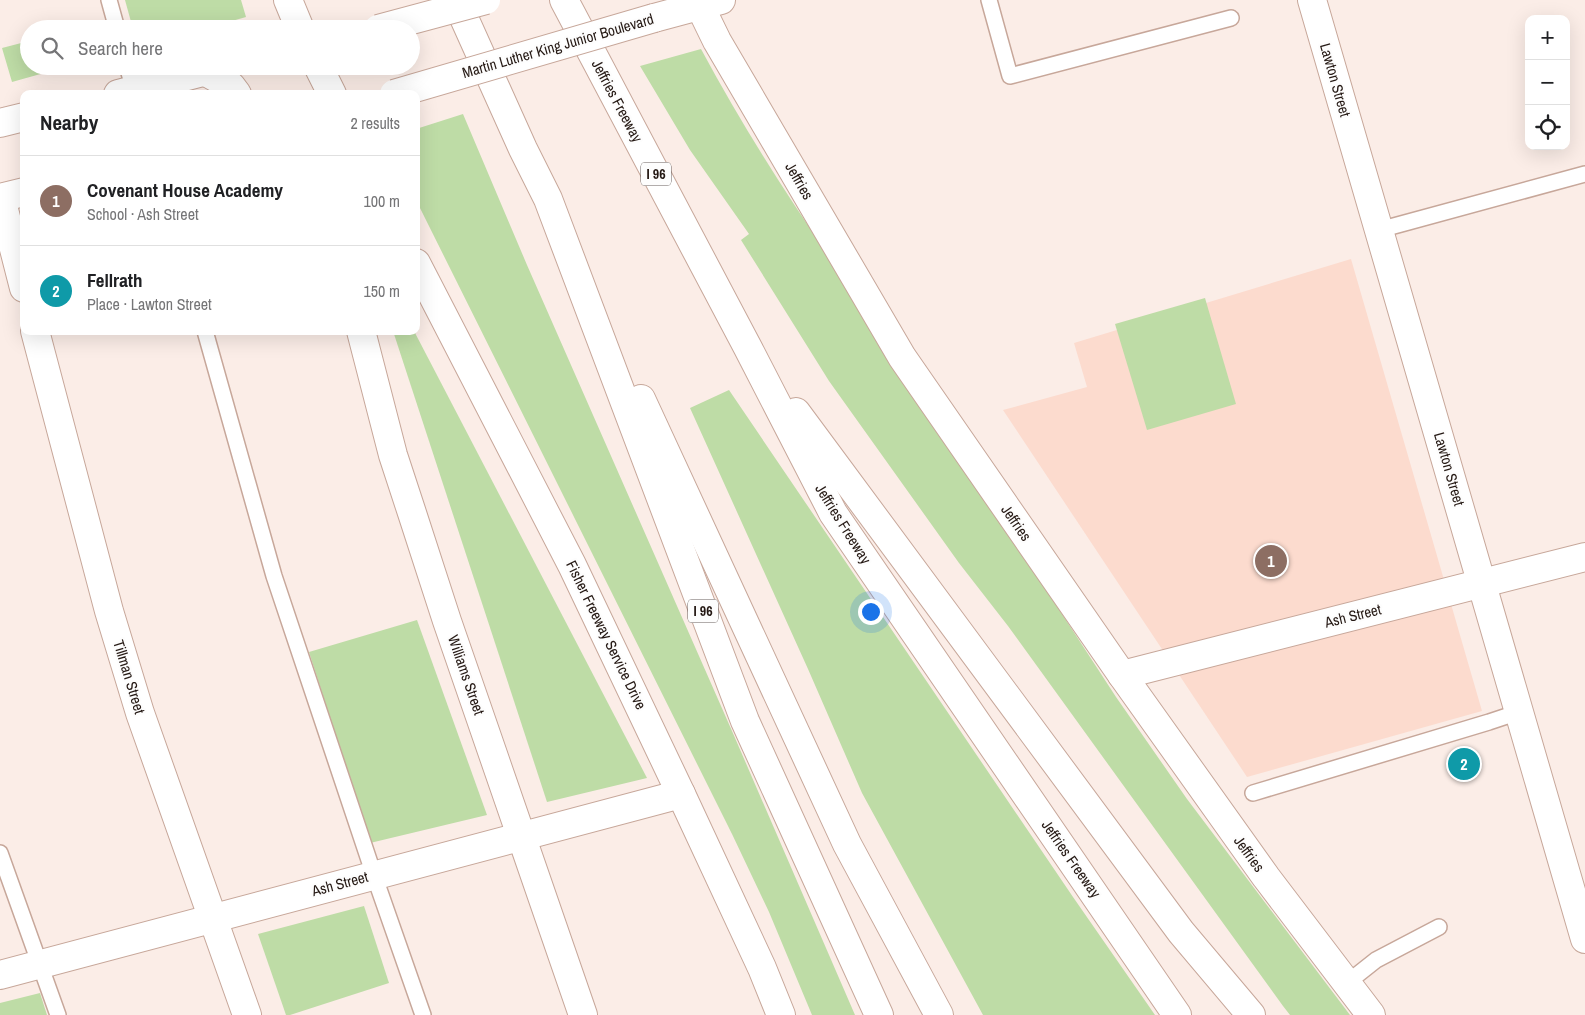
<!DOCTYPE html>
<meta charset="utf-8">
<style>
body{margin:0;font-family:"Archivo Narrow",sans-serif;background:#f6f6f6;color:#202124}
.controls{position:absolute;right:15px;top:15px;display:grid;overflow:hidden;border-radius:10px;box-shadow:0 5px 20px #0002}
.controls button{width:45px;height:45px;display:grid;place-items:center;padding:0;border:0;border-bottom:1px solid #e0e0e0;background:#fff;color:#202124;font:25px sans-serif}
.you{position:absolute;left:870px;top:611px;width:18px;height:18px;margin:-12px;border:4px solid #fff;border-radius:50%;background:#1a73e8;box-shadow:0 0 0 8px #1a73e833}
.badge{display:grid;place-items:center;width:32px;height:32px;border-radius:50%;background:#db2777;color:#fff;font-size:16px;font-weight:700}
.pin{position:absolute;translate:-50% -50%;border:2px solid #fff;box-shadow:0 1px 5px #0006}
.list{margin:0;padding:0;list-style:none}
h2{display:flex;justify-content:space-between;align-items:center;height:65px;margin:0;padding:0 20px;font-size:21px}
h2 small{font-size:16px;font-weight:400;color:#757577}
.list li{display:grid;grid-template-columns:32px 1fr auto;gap:15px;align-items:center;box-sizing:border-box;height:90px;padding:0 20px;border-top:1px solid #e0e0e0}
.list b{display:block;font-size:19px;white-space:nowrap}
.list p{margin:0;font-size:16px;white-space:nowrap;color:#757577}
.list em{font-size:16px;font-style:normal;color:#757577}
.icon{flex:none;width:28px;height:28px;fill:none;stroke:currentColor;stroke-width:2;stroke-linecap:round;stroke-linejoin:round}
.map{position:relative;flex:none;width:1585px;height:1015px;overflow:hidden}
.search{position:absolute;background:#fff;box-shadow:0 5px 20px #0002;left:20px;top:20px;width:400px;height:55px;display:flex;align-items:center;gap:12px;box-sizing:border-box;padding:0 18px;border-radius:28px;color:#757577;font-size:19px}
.panel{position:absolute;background:#fff;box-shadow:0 5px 20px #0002;left:20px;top:90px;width:400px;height:245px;border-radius:10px}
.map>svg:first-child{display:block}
</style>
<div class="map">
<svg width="1585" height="1015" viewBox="0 0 1585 1015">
<rect width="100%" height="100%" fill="#fbede7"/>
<!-- built -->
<path fill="#fcdbce" d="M 1351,259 L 1482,711 L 1247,777 L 1003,410 L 1087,387 L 1074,343 Z"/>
<!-- green -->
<g fill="#bedca6">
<path d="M 125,0 L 241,0 L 246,17 L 204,29 L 133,29 Z"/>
<path d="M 29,41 L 29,66 L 69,66 L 12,82 L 2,48 Z"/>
<path d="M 701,49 C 740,122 784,191 831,259 L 1116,697 L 1187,799 L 1350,1015 L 1290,1015 L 1283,1006 L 1008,626 L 959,563 L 829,381 L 741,240 L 749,234 L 690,150 L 640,66 Z"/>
<path d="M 463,114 L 527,265 L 732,731 L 855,1015 L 812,1015 L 769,912 L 732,834 L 416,200 L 416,129 Z"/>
<path d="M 1205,298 L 1236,404 L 1147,430 L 1115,324 Z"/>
<path d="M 393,331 L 414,331 L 647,778 L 547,802 Z"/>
<path d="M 729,390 L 1073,897 L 1155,1015 L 983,1015 L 862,793 L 808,669 L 690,408 Z"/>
<path d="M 417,620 L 487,815 L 370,843 L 309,652 Z"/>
<path d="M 364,906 L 389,983 L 290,1015 L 286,1015 L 258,934 Z"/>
<path d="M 40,993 L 47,1015 L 0,1015 L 0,1003 Z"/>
</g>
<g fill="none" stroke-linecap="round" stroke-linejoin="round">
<!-- lane casing -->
<g stroke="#c7a79a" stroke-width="18">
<g id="lane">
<path d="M 109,0 L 117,29"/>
<path d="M 989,0 L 1010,76 L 1231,18"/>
<path d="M 127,66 L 134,90"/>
<path d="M 1379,230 L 1585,174"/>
<path d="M 205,331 L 274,576 L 374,875 L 423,1015"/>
<path d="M 1253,793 L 1489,722 L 1519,712"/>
<path d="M 0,853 L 58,1015"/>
<path d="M 1347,983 L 1376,960 L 1439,927"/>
</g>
</g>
<!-- street casing -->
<g stroke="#c7a79a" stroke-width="30">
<g id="street">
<path d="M 1312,0 L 1585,939"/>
<path d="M 1,198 L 24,288"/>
<path d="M 35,331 L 109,611 L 140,713 L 247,1015"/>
<path d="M 361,331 L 393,455 L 412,513 L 447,621 L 583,1015"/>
<path d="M 1122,675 L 1585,557"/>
<path d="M 0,975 L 681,794"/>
</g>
</g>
<!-- secondary casing -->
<g stroke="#c7a79a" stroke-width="30">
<g id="secondary">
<path d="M 288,0 L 300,29"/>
<path d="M 697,0 L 717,41 L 902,357 L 1122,675 L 1266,877 L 1371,1015"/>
<path d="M 654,18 L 721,0"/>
<path d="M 318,66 L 332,94"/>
<path d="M 206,72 L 231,86 L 237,94"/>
<path d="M 118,94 L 226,66"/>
<path d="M 0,123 L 24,117"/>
<path d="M 0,198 L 24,192"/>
<path d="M 416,263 L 572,565 L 681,794 L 762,968 L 781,1015"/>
</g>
</g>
<!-- highway casing -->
<g stroke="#c7a79a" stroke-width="30">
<g id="highway">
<path d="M 456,0 L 523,149 L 548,199 L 745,721 L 879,1015"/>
<path d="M 564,0 L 748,348 L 833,513 L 1177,1015"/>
<path d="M 641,399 L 847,844 L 939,1015"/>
<path d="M 796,412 L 1181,932 L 1251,1015"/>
</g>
</g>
<!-- lane -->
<use href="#lane" stroke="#fff" stroke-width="15"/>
<!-- street -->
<use href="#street" stroke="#fff" stroke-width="28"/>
<!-- secondary -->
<use href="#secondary" stroke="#fff" stroke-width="28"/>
<!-- highway -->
<use href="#highway" stroke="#fff" stroke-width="28"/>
<!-- secondary-bridge casing -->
<g stroke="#c7a79a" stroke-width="30" stroke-linecap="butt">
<g id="secondary-bridge">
<path d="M 378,29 L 486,0"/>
<path d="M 394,94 L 654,18"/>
</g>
</g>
<!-- secondary-bridge -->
<use href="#secondary-bridge" stroke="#fff" stroke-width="28"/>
</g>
<g text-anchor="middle" stroke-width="4.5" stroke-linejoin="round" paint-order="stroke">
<!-- shield labels -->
<g fill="#fdfdfd" stroke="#665d5a" stroke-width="1">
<rect x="641" y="162.5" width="30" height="23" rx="4"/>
<rect x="688" y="599.5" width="30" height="23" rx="4"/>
</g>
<g font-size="14" font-weight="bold" fill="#251914">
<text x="656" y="179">I 96</text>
<text x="703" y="616">I 96</text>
</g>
<!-- street labels -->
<g font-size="15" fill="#251914" stroke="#fdfdfd">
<text transform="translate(558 46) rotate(-16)" y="5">Martin Luther King Junior Boulevard</text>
<text transform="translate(1335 80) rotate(74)" y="5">Lawton Street</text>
<text transform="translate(617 101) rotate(62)" y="5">Jeffries Freeway</text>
<text transform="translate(799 181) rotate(60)" y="5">Jeffries</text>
<text transform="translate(1449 469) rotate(74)" y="5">Lawton Street</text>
<text transform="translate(1016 523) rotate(55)" y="5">Jeffries</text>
<text transform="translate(843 524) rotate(58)" y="5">Jeffries Freeway</text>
<text transform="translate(1353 616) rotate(-14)" y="5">Ash Street</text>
<text transform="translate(606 635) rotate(64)" y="5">Fisher Freeway Service Drive</text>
<text transform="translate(466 675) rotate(71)" y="5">Williams Street</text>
<text transform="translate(129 677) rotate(73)" y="5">Tillman Street</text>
<text transform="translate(1249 854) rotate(54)" y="5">Jeffries</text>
<text transform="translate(1071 859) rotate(55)" y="5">Jeffries Freeway</text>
<text transform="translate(340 884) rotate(-15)" y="5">Ash Street</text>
</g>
</g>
</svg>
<div class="controls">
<button>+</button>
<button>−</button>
<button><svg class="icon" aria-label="locate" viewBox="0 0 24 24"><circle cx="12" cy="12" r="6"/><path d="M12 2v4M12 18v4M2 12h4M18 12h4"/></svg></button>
</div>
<div class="you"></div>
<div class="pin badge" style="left:1271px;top:561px;background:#8d6e63">1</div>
<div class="pin badge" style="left:1464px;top:764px;background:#0f9aa8">2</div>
<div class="search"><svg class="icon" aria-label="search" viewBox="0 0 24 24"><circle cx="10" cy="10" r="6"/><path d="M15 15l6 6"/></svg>Search here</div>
<section class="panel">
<h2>Nearby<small>2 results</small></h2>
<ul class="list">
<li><span class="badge" style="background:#8d6e63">1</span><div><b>Covenant House Academy</b><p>School · Ash Street</p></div><em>100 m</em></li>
<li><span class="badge" style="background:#0f9aa8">2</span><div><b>Fellrath</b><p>Place · Lawton Street</p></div><em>150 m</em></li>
</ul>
</section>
</div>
